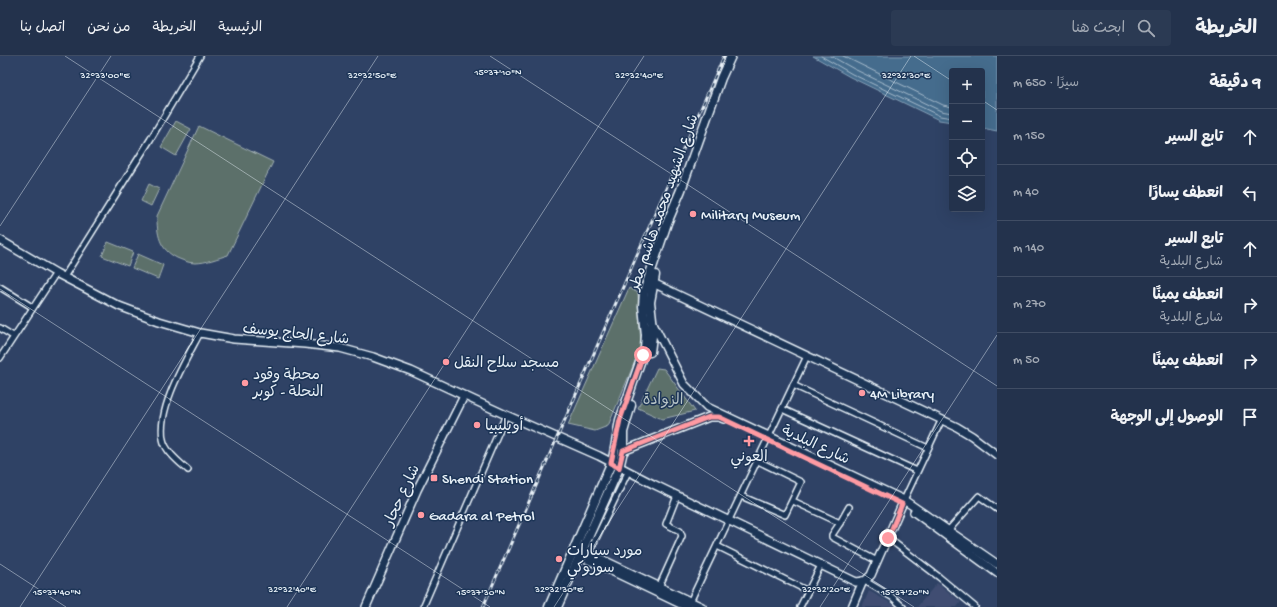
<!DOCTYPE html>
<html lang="ar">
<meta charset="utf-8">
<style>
body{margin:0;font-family:"Gochi Hand","Playpen Sans Arabic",sans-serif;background:#2b3a53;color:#f1f3f6;direction:rtl}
.controls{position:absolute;right:12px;top:12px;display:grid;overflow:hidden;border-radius:4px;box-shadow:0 4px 16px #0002}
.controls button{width:36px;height:36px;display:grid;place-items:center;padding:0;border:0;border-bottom:1px solid #404d64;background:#23324c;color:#f1f3f6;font:20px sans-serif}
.stop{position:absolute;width:12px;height:12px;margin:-9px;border:3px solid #ff9aa2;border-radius:50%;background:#fff}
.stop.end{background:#ff9aa2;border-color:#fff;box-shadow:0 1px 4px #0008}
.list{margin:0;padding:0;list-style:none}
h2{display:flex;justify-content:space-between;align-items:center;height:52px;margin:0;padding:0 16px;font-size:17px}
h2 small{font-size:13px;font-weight:400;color:#a3aab5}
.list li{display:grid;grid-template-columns:26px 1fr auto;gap:12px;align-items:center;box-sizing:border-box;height:56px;padding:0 16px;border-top:1px solid #404d64}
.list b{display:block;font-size:15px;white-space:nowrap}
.list p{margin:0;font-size:13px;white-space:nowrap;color:#a3aab5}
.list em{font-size:13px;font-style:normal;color:#a3aab5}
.icon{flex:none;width:22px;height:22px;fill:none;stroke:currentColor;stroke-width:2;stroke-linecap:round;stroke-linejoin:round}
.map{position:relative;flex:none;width:997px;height:551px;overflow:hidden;direction:ltr}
header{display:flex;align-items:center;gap:24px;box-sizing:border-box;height:56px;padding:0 20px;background:#23324c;border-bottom:1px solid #404d64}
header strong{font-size:19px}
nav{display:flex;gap:22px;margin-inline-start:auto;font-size:14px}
.search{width:280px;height:36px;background:#2b3a53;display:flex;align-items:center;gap:10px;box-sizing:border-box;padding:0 14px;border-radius:4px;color:#a3aab5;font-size:15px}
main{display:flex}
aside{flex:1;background:#23324c}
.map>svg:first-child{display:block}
</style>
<header>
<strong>الخريطة</strong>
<div class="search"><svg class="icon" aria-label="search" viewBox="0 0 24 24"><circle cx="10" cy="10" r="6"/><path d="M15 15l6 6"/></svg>ابحث هنا</div>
<nav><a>الرئيسية</a><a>الخريطة</a><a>من نحن</a><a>اتصل بنا</a></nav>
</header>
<main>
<aside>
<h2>9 دقيقة<small>سيرًا · 650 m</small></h2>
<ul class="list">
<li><svg class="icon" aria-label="ahead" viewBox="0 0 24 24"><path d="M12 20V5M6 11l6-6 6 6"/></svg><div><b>تابع السير</b></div><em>150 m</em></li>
<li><svg class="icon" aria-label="left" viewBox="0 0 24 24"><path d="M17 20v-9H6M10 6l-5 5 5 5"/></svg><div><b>انعطف يسارًا</b></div><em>40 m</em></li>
<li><svg class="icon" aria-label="ahead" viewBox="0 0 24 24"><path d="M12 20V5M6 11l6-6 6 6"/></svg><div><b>تابع السير</b><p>شارع البلدية</p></div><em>140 m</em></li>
<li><svg class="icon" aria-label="right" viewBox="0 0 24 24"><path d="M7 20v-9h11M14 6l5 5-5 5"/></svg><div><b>انعطف يمينًا</b><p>شارع البلدية</p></div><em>270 m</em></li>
<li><svg class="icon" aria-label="right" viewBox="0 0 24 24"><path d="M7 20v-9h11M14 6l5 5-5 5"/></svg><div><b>انعطف يمينًا</b></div><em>50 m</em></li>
<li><svg class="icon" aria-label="arrive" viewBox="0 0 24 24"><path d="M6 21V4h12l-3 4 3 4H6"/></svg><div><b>الوصول إلى الوجهة</b></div></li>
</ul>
</aside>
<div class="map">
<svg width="997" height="551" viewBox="0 0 997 551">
<rect width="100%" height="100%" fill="#2f4265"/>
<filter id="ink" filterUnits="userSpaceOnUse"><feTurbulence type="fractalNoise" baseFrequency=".025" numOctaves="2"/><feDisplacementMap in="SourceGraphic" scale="8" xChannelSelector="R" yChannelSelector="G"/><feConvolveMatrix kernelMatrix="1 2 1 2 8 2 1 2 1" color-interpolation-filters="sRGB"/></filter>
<g filter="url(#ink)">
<!-- built -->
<g fill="#3f4e72">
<path d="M 937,527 L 961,546 L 957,551 L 917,551 Z"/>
<path d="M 869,535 L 896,550 L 897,551 L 862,551 Z"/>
</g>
<!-- green -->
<g fill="#5b6f6b" stroke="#a2b0b2">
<path d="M 176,65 L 191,73 L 176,100 L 161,91 Z"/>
<path d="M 199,70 L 273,106 L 228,199 C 218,202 206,207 195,207 C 188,207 182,204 177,202 C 159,193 157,178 157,160 Z"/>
<path d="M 149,128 L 159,133 L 151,150 L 141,145 Z"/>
<path d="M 108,186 L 133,196 L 128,210 L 102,200 Z"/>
<path d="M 138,198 L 163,209 L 158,223 L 132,212 Z"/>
<path d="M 629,232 L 638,237 L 641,291 L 608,370 L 595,375 L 568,369 Z"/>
<path d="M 657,312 L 664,313 L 695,355 L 662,363 L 638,352 Z"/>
</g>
<!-- water -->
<path fill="#456c8d" stroke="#86a1b8" d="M 813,0 L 997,0 L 997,75 L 982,72 L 982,15 L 952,15 L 952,66 L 939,64 L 850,21 Z"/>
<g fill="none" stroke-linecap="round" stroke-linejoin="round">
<!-- shore -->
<g stroke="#a7bccd" stroke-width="1">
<path d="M 821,0 L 852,18 L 940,60 L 952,62"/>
<path d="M 831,0 L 854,13 L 941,55 L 952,57"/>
<path d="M 843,0 L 943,49 L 952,51"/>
</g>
<!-- street casing -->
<g stroke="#e8f1f8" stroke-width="8">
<g id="street">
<path d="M 64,221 L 150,84 L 200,0"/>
<path d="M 0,231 L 32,251"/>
<path d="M 0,272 L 13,280"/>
<path d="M 0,302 L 56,217"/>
<path d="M 793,329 L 928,392"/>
<path d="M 782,353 L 917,415"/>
<path d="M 188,414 C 179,406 165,395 163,383 C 157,352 186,304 200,277"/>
<path d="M 741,440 L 785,459 L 801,426 L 758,405"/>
<path d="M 904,444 L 942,363"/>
<path d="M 793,445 L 840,467 L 832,479 L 832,481 L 877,505"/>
<path d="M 840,467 L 849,451"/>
<path d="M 947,476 L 979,440 L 997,453"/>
<path d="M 888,482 L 939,521 L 975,551"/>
<path d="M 717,490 L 808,535"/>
<path d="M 589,497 L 628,416"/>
<path d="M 865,525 L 892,541 L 903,551"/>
<path d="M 659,531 L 682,480 L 680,475 L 666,468 L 677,440"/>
<path d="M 689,548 L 807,300"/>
<path d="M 423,551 L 506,359"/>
<path d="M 800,551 L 821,509"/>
</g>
</g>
<!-- secondary casing -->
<g stroke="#e8f1f8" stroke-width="10">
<g id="secondary">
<path d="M 0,184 L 56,217 L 119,250 L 159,265 L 200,277 L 234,283 L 305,288 L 340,292 L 373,301 L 411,315 L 506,359 L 599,400 L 653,428 L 856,526 L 865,525 L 871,519 L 904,444"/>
<path d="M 653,227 L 957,371 L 972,380 L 997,399"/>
<path d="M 653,267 L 684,328 L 707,351 L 904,444 L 997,508"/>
<path d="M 623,395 L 709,361 L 719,361 L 724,363"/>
<path d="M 914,456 L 997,517"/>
<path d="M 578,492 L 702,551"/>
<path d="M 576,498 L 687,551"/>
<path d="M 366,551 L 417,434 L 464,340"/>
<path d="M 852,551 L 863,525"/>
</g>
</g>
<!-- primary casing -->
<g stroke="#e8f1f8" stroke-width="11">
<g id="primary">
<path d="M 650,296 L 653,272 L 650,246 L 655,219"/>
<path d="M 549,551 L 613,403 L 620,364 L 645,292 L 646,279 L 643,250 L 644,236 L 667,167 L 681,134 L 721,22 L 731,0"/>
<path d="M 557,551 L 619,412 L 623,395 L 623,376 L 631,349"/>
</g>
</g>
<!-- street -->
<use href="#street" stroke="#1d3557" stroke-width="5"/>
<!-- secondary -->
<use href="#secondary" stroke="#1d3557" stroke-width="7"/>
<!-- primary -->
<use href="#primary" stroke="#1d3557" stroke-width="8"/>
<!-- rail casing -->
<g stroke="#e8f1f8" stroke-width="3">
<path id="rail" d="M 483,551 L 724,0"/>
</g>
<!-- rail -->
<use href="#rail" stroke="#1d3557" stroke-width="1.5" stroke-dasharray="4.5" stroke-linecap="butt"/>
</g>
</g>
<g fill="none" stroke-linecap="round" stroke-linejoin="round" filter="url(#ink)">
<!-- route -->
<path stroke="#ff9aa2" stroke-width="5" d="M 643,299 L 620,364 L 611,407 L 619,412 L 623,395 L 709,361 L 719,361 L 902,448 L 888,482"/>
</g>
<!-- ticks -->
<path fill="none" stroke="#e8f1f8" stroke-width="1" stroke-opacity="0.45" d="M 65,0 L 914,551M 490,0 L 997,330M 914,0 L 952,25M 982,44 L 997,54M 0,170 L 111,0M 0,233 L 490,551M 0,508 L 66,551M 20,551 L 378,0M 287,551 L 644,0M 554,551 L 911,0M 820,551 L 997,279"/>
<!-- markers -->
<g fill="#ff9aa2" stroke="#1d3557" stroke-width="1.5">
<circle cx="693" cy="158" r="4"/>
<circle cx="446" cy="306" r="4"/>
<circle cx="245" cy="327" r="4"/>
<circle cx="862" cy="337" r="4"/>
<circle cx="477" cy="369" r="4"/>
<path d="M747 379h4v4h4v4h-4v4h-4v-4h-4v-4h4z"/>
<rect x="430" y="418" width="8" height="8" rx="2"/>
<circle cx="421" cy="459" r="4"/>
<circle cx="559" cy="503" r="4"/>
</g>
<g text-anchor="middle" stroke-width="3" stroke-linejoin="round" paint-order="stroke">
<!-- street labels -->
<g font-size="15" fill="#e8f1f8" stroke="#1d3557">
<text transform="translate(663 146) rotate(-71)" y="5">شارع الشهيد محمد هاشم مطر</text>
<text transform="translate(296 277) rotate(6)" y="5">شارع الحاج يوسف</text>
<text transform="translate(816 388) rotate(25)" y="5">شارع البلدية</text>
<text transform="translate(401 439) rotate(-65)" y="5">شارع حجار</text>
</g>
<!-- poi labels -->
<g font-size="15" fill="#e8f1f8" stroke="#1d3557" text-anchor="start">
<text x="701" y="163">Military Museum</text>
<text x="454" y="311">مسجد سلاح النقل</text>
<text x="253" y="323">محطة وقود<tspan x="253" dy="17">النحلة - كوبر</tspan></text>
<text x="870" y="342">4M Library</text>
<text x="485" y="374">أويليبيا</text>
<text x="749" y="405" text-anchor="middle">العوني</text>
<text x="442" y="427">Shendi Station</text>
<text x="429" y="464">Gadara al Petrol</text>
<text x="567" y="499">مورد سيارات<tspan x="567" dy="17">سوزوكي</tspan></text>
</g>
<!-- park labels -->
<g font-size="15" fill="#b7c4c7" stroke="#1d3557">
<text x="663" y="348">الزوادة</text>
</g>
</g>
<g font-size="10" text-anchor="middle" fill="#e8f1f8" stroke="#1d3557" stroke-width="3" stroke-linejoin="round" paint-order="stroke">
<text x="498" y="19">15°37'10"N</text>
<text x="105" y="22">32°33'00"E</text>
<text x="372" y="22">32°32'50"E</text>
<text x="639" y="22">32°32'40"E</text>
<text x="906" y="22">32°32'30"E</text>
<text x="292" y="536">32°32'40"E</text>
<text x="559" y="536">32°32'30"E</text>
<text x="826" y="536">32°32'20"E</text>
<text x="57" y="539">15°37'40"N</text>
<text x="481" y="539">15°37'30"N</text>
<text x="905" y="539">15°37'20"N</text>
</g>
</svg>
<div class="controls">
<button>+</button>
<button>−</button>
<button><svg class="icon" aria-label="locate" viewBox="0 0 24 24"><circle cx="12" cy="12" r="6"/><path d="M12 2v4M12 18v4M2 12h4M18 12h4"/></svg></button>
<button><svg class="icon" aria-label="layers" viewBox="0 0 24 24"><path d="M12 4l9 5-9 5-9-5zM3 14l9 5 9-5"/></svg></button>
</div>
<div class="stop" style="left:643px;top:299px"></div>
<div class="stop end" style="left:888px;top:482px"></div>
</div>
</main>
